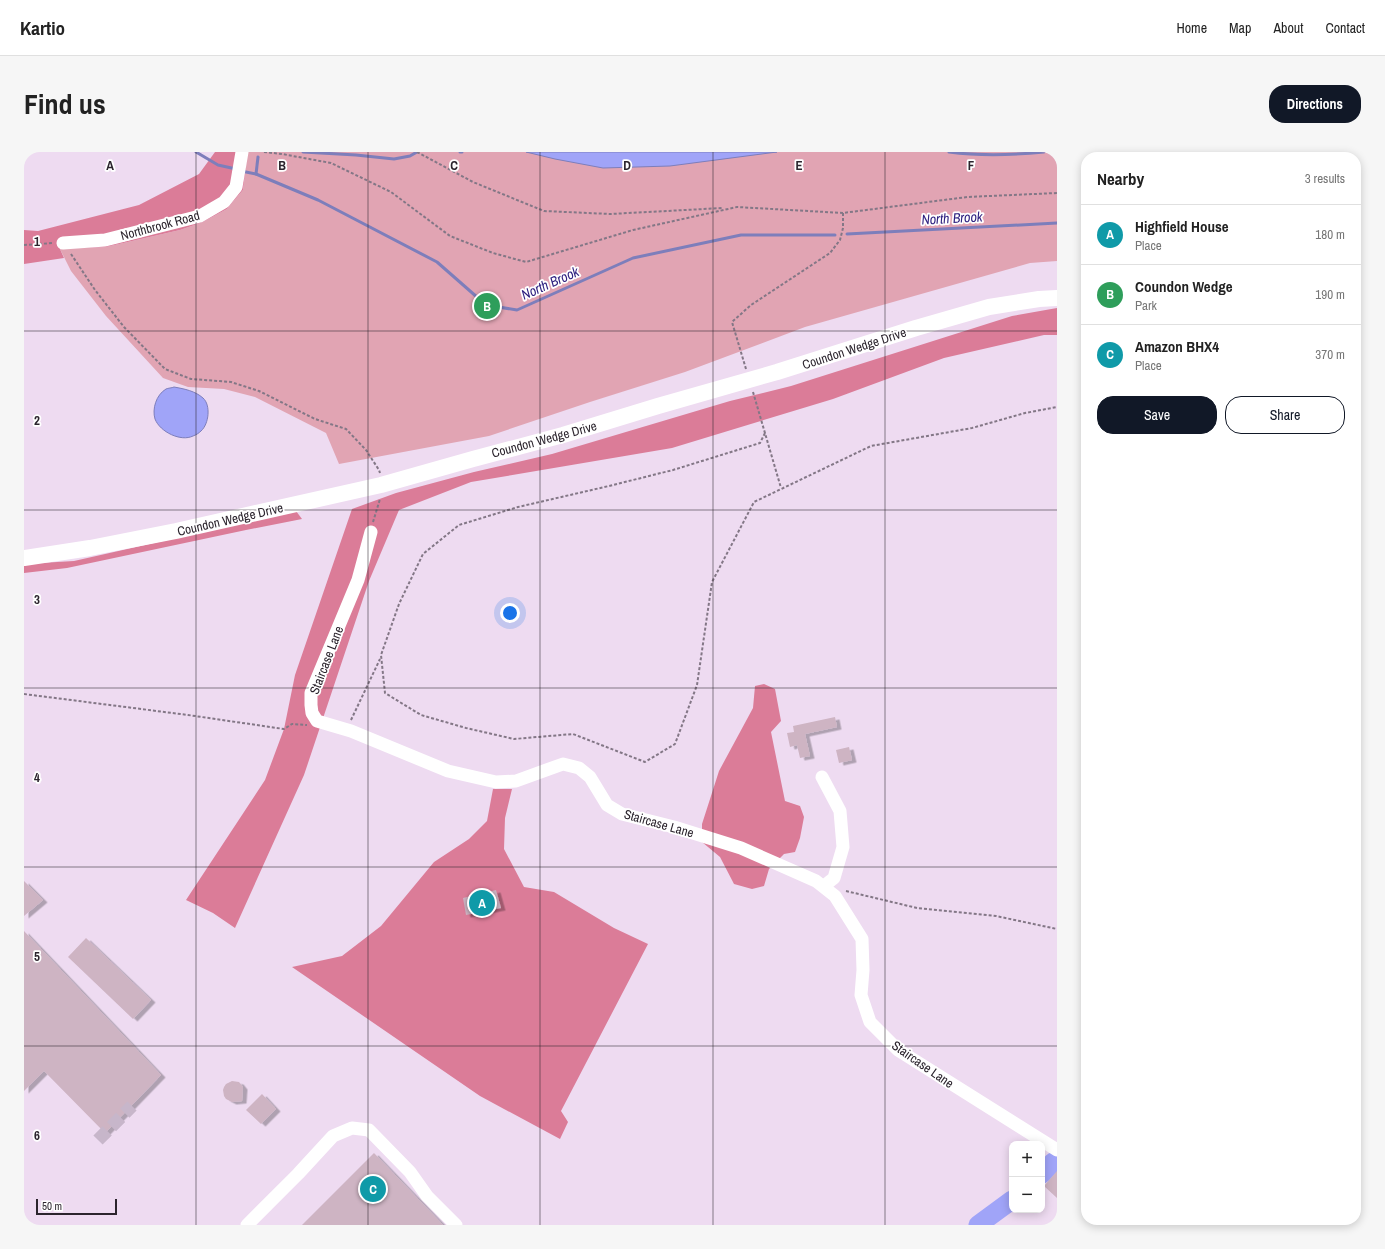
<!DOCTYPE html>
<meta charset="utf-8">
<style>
body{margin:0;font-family:"Archivo Narrow",sans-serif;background:#f6f6f6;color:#222}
.controls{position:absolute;right:12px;bottom:12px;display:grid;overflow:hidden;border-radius:8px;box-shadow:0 2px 10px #0003}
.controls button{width:36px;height:36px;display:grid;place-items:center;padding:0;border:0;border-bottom:1px solid #e0e0e0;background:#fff;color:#222;font:20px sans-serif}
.scale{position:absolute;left:12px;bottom:10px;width:81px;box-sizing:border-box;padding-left:4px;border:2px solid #2b242d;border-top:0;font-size:11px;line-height:14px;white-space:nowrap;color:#2b242d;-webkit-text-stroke:3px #fff;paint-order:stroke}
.you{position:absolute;left:486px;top:461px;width:14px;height:14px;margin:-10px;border:3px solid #fff;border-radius:50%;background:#1a73e8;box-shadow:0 0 0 6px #1a73e833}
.badge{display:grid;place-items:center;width:26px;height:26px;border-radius:50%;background:#111827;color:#fff;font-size:13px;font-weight:700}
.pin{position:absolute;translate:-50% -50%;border:2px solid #fff;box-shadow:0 1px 4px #0006}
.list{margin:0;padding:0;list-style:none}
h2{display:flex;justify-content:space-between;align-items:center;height:52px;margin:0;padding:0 16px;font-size:17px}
h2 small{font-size:13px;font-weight:400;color:#767676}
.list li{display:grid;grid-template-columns:26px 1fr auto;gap:12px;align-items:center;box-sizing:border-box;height:60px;padding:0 16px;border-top:1px solid #e0e0e0}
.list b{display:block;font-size:15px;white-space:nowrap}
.list p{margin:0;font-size:13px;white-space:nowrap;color:#767676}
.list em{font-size:13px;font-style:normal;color:#767676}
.actions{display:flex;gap:8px;padding:12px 16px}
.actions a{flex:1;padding:9px 0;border:1px solid #111827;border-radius:16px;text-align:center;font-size:14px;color:#111827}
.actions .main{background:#111827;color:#fff}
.map{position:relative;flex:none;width:1033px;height:1073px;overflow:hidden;border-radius:16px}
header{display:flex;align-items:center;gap:24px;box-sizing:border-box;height:56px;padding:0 20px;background:#fff;border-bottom:1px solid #e0e0e0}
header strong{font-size:19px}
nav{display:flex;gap:22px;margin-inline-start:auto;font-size:14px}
.intro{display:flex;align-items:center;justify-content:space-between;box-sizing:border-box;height:96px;padding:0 24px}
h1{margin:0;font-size:28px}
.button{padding:10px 18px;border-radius:16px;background:#111827;color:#fff;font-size:14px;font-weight:700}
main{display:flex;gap:24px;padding:0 24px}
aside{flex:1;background:#fff;border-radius:16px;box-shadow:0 2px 10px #0003}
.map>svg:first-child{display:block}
</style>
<header>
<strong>Kartio</strong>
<nav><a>Home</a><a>Map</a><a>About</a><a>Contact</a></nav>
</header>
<div class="intro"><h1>Find us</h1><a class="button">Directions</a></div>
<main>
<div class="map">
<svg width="1033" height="1073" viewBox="0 0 1033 1073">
<defs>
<filter id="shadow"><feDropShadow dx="4.5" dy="2.5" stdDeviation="0" flood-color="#0004"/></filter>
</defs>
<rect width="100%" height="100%" fill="#eedbf1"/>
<!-- green -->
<path fill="#e1a4b3" d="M 224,0 L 1033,0 L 1033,109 L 1006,111 L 781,175 L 661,220 L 566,250 L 465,284 L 315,312 L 302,281 L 231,245 L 200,237 L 164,235 L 139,226 L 82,164 L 47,119 L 36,97 L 82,95 L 156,78 L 179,70 L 203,57 L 219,38 Z"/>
<!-- forest -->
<g fill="#db7c98">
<path d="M 191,0 L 224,0 L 219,38 L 203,57 L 179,70 L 156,78 L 82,95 L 36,97 L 40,106 L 0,112 L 0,78 L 14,79 L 115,53 L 175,22 Z"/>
<path d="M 1033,156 L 1033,183 L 1020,183 L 920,206 L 809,247 L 648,296 L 447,330 L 375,358 L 345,429 L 280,623 L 211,776 L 189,761 L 162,748 L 241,628 L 260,577 L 271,523 L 328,357 L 372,341 L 450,320 L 528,302 L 706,249 L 767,234 L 988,164 Z"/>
<path d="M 272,359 L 278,367 L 222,378 L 43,416 L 0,421 L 0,412 L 50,409 Z"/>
<path d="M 740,532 L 751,537 L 757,569 L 747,580 L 761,649 L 776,654 L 780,665 L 776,686 L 771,700 L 760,702 L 745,717 L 740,734 L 728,737 L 710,732 L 696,705 L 678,690 L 678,672 L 695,619 L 729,556 L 731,534 Z"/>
<path d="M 469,637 L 488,637 L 481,666 L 480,697 L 500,735 L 530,740 L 590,776 L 624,792 L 537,959 L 544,970 L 536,987 L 456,944 L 268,815 L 318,804 L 357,774 L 410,710 L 445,687 L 463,669 Z"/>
</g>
<!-- water -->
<g fill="#a0a4f8" stroke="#7d7ebb">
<path d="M 502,0 L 753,0 L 646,14 L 579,16 L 531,7 Z"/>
<path d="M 150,235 C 161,237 171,239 179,246 C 187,253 185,272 177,279 C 175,281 172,283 169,284 C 157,290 136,280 131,267 C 128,257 132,243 142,237 C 144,236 148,236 150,235 Z"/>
</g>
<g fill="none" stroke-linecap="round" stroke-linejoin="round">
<!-- stream -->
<g stroke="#7d7ebb" stroke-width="3">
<path d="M 172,0 L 194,13 L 212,17"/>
<path d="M 279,0 L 332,3 L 370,7 L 386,4 L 393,0"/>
<path d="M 436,0 L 438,0"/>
<path d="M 925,0 C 956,4 989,3 1020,0"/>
<path d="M 217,19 L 232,22 L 294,48 L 413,110 L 462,153 L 493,158 L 609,106 L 717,83 L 811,83"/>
<path d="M 232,22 L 234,5"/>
<path d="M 823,82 L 1033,71"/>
</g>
<!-- river -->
<g stroke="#a0a4f8" stroke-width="19">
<path d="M 1018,1022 L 1029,1010"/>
<path d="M 954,1073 L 988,1048"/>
</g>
</g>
<!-- building -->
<g fill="#ceb4c3" filter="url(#shadow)">
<path d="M 811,565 L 813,575 L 781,582 L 786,604 L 776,606 L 773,593 L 766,595 L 763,581 L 770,580 L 769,574 Z"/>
<path d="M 825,595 L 828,608 L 815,611 L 812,598 Z"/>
<path d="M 0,729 L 19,748 L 0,764 Z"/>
<path d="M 472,738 L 477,756 L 442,763 L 439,746 Z"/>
<path d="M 0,779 L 137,923 L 81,981 L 20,919 L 0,939 Z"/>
<path d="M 62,786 L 127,848 L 109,867 L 44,805 Z"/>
<path d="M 208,929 L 215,930 L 219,935 L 218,949 L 208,950 L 202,947 L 200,944 L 199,938 L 200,935 L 202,932 Z"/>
<path d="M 238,942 L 252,957 L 237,972 L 222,958 Z"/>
<path d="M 350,1001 L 419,1073 L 278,1073 Z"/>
<path d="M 1033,1019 L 1033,1046 L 1020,1034 Z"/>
</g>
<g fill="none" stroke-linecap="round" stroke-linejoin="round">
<!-- minor-tunnel -->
<path stroke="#c7b6ca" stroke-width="13" stroke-dasharray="13 6" stroke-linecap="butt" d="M 74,988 L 108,954"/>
<!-- path -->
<g stroke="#837786" stroke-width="2" stroke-dasharray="3 2" stroke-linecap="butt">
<path d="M 240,0 L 258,2 L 307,11 L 367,40 L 426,84 L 469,101 L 502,110 L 609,78 L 713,55 L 819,61 L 943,45 L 1033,41"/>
<path d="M 393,0 L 449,30 L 520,59 L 586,62 L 699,56"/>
<path d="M 0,93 L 29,91"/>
<path d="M 47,102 L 71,138 L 100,175 L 141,217 L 167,227 L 207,230 L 235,239 L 291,267 L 322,277 L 342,298 L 355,318 L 356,321"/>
<path d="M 722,217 L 708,170 L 727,153 L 806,101 L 816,88 L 819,76 L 819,61"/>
<path d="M 729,240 L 757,336"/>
<path d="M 741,281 L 736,291 L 649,318 L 585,334 L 494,355 L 435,373 L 399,402 L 375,452 L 357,503 L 361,541 L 397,563 L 442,576 L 490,587 L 549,582 L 621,610 L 651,592 L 673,533 L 688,430 L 730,350 L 847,294 L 948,276 L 1001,261 L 1033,255"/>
<path d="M 349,370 L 356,347"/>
<path d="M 0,542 L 164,563 L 260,577 L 268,572 L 283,573"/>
<path d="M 327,568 L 356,507"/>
<path d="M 822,739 L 893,756 L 972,764 L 1033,777"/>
</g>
<!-- minor -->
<g stroke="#fff" stroke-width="13">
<path d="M 39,91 L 81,88 L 176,64 L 200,50 L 212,35 L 218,0"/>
<path d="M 347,380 L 334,428 L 287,541 L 287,553 L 288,561 L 293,569 L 327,579 L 424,619 L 472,630 L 492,629 L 539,612 L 555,616 L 566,625 L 583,653 L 598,662 L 650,675 L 717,696 L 792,729 L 811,744 L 838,787 L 839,818 L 837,843 L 846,870 L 874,898 L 1033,998"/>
<path d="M 798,625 L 816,659 L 819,695 L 810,726 L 800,734"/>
<path d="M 223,1073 L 274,1022 L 309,984 L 328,976 L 345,978 L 386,1020 L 403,1044 L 432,1073"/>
</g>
<!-- major -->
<path stroke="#fff" stroke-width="16" d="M 0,406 L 66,396 L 152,379 L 357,333 L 449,307 L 539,283 L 634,254 L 753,220 L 892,176 L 965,155 L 1015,147 L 1033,146"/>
</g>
<!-- grid -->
<path fill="none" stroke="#2b242d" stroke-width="1" stroke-opacity="0.55" d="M 172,0 L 172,1073M 344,0 L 344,1073M 516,0 L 516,1073M 689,0 L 689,1073M 861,0 L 861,1073M 0,179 L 1033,179M 0,358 L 1033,358M 0,536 L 1033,536M 0,715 L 1033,715M 0,894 L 1033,894"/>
<g text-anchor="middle" stroke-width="3.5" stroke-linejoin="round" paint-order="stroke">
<!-- street labels -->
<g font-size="13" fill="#2b242d" stroke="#fff">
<text transform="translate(136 73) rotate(-15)" y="5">Northbrook Road</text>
<text transform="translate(830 196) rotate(-18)" y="5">Coundon Wedge Drive</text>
<text transform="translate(520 287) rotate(-15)" y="5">Coundon Wedge Drive</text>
<text transform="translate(206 367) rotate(-13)" y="5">Coundon Wedge Drive</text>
<text transform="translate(302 508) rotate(-69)" y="5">Staircase Lane</text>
<text transform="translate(635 671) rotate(16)" y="5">Staircase Lane</text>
<text transform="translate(899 912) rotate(35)" y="5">Staircase Lane</text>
</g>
<!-- water labels -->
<g font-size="14" font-style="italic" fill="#2f2180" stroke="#fff">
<text transform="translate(928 66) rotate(-3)" y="5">North Brook</text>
<text transform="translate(526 131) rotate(-24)" y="5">North Brook</text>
</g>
</g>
<g font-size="13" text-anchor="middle" font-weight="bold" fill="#2b242d" stroke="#fff" stroke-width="3.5" stroke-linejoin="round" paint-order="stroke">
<text x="86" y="18">A</text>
<text x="258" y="18">B</text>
<text x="430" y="18">C</text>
<text x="603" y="18">D</text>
<text x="775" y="18">E</text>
<text x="947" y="18">F</text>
<text x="13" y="94">1</text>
<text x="13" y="273">2</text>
<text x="13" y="452">3</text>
<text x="13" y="630">4</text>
<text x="13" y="809">5</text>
<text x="13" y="988">6</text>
</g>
</svg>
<div class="controls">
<button>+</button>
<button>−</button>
</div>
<div class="scale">50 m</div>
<div class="you"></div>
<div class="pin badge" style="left:458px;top:751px;background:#0f9aa8">A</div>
<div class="pin badge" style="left:463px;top:154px;background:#2e9e5b">B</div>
<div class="pin badge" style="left:349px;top:1037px;background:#0f9aa8">C</div>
</div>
<aside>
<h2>Nearby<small>3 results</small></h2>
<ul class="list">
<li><span class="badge" style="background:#0f9aa8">A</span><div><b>Highfield House</b><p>Place</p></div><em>180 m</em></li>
<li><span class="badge" style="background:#2e9e5b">B</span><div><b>Coundon Wedge</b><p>Park</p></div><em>190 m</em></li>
<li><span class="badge" style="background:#0f9aa8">C</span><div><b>Amazon BHX4</b><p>Place</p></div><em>370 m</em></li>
</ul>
<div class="actions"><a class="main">Save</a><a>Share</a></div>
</aside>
</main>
